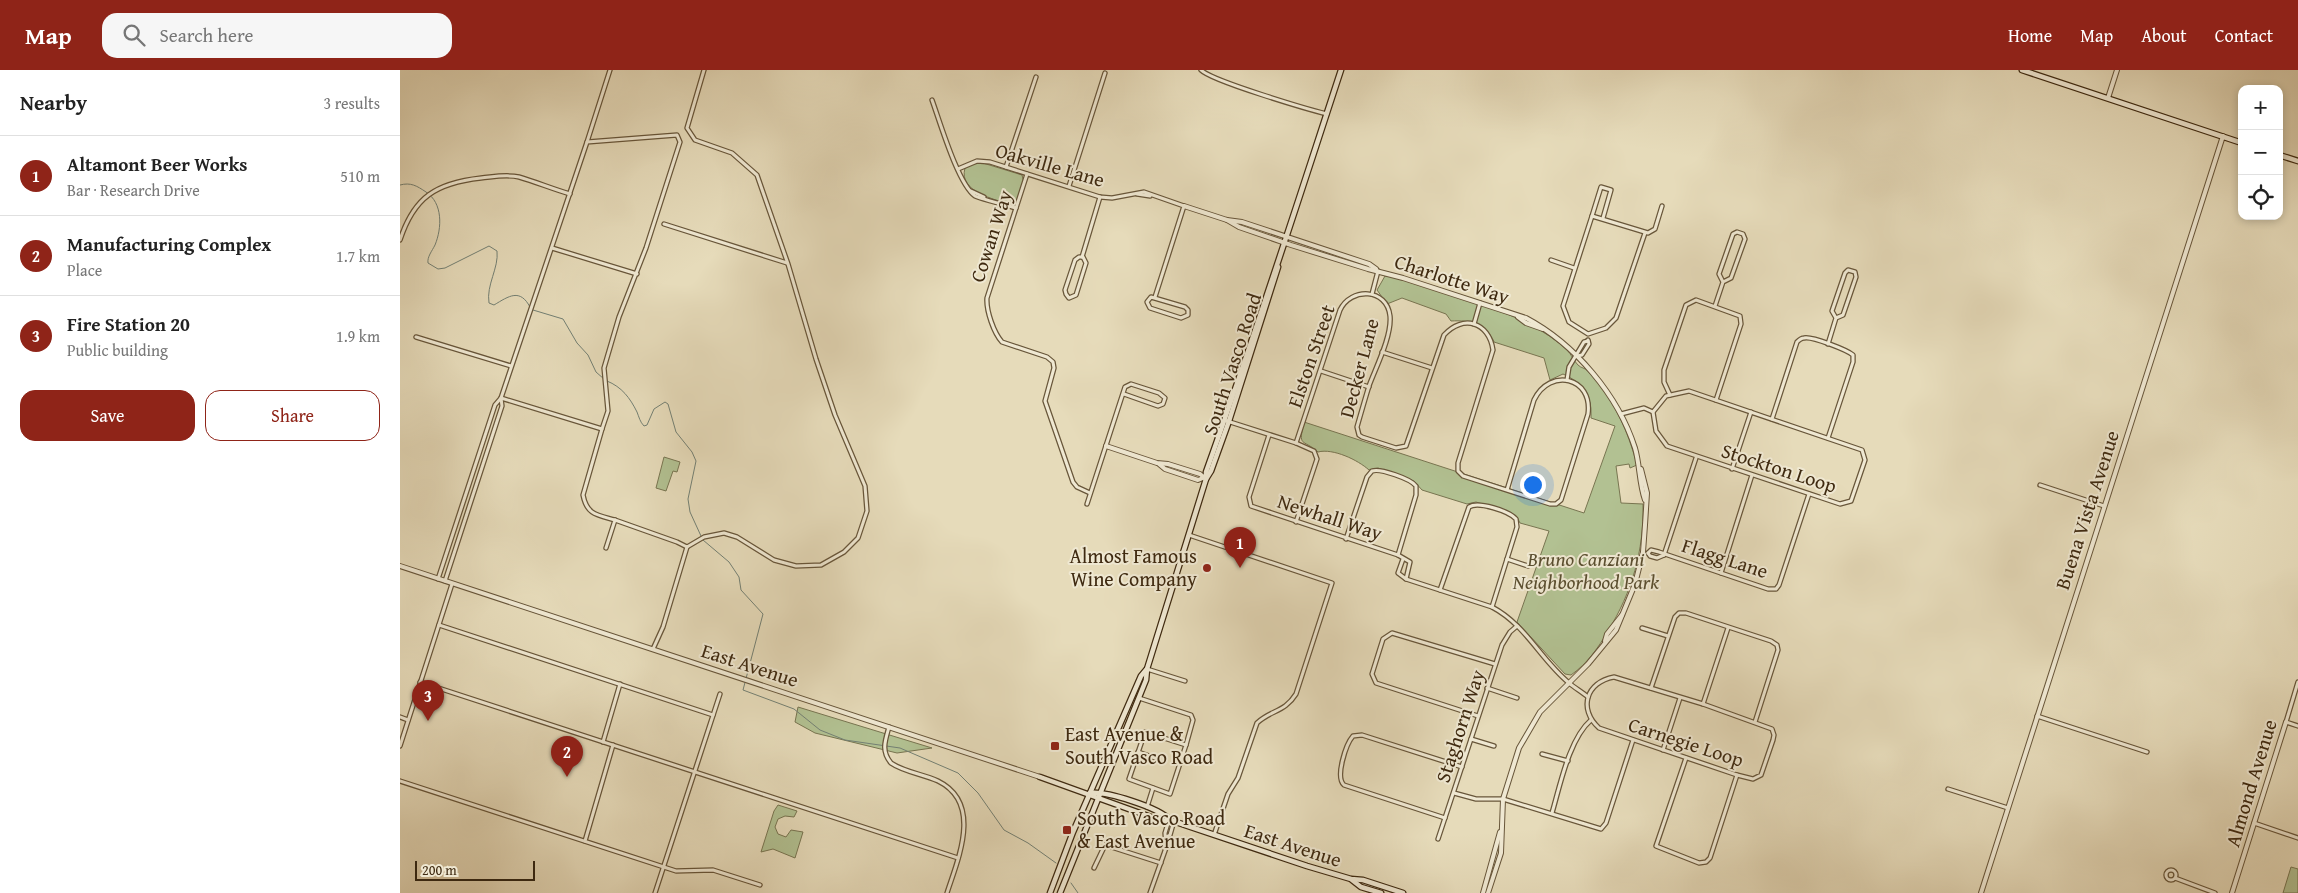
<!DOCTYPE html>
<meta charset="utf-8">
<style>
body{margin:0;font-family:"Gentium Book Plus",serif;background:#f6f6f6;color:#222}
.controls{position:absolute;right:15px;top:15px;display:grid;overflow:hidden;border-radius:10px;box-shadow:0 2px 8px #0003}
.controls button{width:45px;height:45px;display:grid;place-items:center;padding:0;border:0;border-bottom:1px solid #e0e0e0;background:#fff;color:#222;font:25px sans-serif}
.scale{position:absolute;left:15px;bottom:12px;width:120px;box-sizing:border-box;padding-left:5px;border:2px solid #3e2910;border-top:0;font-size:14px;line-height:18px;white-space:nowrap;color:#3e2910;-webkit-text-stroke:4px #efe8d2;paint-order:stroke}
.you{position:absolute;left:1132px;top:414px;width:18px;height:18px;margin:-12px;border:4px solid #fff;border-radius:50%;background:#1a73e8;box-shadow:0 0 0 8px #1a73e833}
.badge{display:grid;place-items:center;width:32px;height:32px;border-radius:50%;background:#8f2418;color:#fff;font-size:16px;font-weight:700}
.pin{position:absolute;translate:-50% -41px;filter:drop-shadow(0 1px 2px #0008)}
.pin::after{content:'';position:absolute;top:26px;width:18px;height:15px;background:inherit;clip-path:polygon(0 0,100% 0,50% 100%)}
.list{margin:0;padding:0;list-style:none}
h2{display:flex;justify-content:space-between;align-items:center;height:65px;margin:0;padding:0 20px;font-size:21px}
h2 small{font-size:16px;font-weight:400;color:#767676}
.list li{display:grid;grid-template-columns:32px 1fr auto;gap:15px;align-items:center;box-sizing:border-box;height:80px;padding:0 20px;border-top:1px solid #e0e0e0}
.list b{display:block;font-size:19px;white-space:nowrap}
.list p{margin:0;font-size:16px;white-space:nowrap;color:#767676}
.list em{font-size:16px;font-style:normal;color:#767676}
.actions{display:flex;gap:10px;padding:15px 20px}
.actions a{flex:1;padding:11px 0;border:1px solid #8f2418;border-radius:15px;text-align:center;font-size:18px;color:#8f2418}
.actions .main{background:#8f2418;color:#fff}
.icon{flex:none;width:28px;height:28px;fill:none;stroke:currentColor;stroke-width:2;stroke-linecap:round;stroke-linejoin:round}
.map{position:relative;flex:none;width:1898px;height:823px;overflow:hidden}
header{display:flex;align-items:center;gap:30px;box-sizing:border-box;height:70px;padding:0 25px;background:#8f2418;color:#fff}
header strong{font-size:24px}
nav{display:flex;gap:28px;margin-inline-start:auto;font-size:18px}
.search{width:350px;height:45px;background:#f6f6f6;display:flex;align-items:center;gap:12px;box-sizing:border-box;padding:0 18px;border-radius:15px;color:#767676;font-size:19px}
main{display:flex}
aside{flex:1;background:#fff}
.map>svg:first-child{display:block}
</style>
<header>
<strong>Map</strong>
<div class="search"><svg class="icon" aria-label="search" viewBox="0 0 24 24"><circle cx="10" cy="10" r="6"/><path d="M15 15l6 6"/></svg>Search here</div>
<nav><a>Home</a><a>Map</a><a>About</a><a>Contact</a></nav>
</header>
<main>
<aside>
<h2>Nearby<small>3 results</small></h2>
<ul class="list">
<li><span class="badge">1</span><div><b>Altamont Beer Works</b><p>Bar · Research Drive</p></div><em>510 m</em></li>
<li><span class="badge">2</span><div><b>Manufacturing Complex</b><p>Place</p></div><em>1.7 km</em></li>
<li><span class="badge">3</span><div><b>Fire Station 20</b><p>Public building</p></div><em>1.9 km</em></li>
</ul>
<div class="actions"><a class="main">Save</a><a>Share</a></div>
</aside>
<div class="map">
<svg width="1898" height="823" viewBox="0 0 1898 823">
<rect width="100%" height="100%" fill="#e6dbba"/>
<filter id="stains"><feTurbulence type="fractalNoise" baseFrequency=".004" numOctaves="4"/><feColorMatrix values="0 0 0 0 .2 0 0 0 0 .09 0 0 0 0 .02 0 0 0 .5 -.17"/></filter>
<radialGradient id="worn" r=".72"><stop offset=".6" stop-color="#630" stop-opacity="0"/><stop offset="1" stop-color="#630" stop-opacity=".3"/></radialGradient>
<!-- green -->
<g fill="#b2c192" stroke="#787551">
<path d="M 583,93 L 622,105 L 624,113 L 617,131 L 611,135 C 595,129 558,122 565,98 L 572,94 Z"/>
<path d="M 985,206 L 992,206 C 1045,224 1126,241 1167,280 C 1171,284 1174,291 1178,295 C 1181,298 1185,298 1188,301 C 1213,327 1228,361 1237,395 L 1230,398 L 1229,394 L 1216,396 L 1221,433 L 1243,434 C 1244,481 1232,522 1208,561 C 1198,578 1188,593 1171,605 L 1165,604 L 1117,552 L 1149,461 L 1120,453 L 1117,447 L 1110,442 L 1076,432 L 1067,434 L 1022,420 L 1014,411 L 978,398 L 969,400 C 958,390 933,378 918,382 C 902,368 898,378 904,352 L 1184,443 L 1215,356 L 1191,348 C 1192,325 1183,313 1163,304 L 1150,310 L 1144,288 L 1094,272 C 1086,253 1070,250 1051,251 L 1046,244 L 1002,228 L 987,234 L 977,220 Z"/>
<path d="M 264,387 L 280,392 L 277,402 L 273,401 L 266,421 L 256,418 Z"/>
<path d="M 398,637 L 532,678 L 497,683 L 415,663 L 395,652 Z"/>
<path d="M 378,735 L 397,741 L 394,747 L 385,746 L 378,749 L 375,757 L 378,764 L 386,767 L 391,760 L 403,762 L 395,788 L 373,779 L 361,782 L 374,741 Z"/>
<path d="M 1891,797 L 1898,799 L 1898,823 L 1883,823 Z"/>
</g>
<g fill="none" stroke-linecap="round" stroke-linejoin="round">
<!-- stream -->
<g stroke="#738074" stroke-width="1">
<path d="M 0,115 C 11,112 17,116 26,122 C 43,133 42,158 35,175 C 32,181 27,187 28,193 L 38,199 L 45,198 L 89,176 L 97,181 C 99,198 86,215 89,233 L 94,235 C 109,226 120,218 130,237"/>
<path d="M 133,240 L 163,249 L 177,273 L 188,285 L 196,302 L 204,309"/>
<path d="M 207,311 C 222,317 230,328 237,342 C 239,347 240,352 244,356 L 247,355 L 254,339 L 265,332 L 268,334 L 276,362 L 292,382 L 296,391 L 288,429 L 290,442 L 301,466"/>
<path d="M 303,470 L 329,492 L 339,507 L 341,520 L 363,544 L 343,620 L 394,639 L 420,660 L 445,670 L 500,678 L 558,703 L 578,723 L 604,760 L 628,773 L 656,793"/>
<path d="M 671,813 L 678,823"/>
</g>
<!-- minor casing -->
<g stroke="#68563a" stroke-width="5.5">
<g id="minor">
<path d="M 801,0 C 812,11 907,39 927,44"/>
<path d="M 532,30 C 540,52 558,114 575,126 C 578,128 609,136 616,138"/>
<path d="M 187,72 L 210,0"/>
<path d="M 606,97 L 636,7"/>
<path d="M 558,99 L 577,91 L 590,92 L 700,127 L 712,128 L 744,122 L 784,136 L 755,227"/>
<path d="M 627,104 L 587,228 C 586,241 594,263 602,272 L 647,287 L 653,292 L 654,298 L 645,331 L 673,412 L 677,417 L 690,423"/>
<path d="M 669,116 L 705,3"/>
<path d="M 571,121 L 584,127"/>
<path d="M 737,124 L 750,126"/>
<path d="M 1192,146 L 1201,117 L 1211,120 L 1203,148"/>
<path d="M 264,154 L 387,193"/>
<path d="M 1245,163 L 1216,248 L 1206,258 L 1188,264 L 1169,252 L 1163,236 L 1192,146 L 1248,163 L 1255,159 L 1262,136"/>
<path d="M 0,170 C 14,127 36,113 81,108 C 93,107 106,104 119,107 C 136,112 153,119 170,124"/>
<path d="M 152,178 L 237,204"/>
<path d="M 679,187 L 683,187 L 686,193 L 676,225 L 669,228 L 666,224 L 665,220 L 675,190 Z"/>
<path d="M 682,187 L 700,127"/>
<path d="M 1151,190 L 1174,198"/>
<path d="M 972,224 L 978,201"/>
<path d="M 751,227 L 785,237 L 788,240 L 788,245 L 781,248 L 750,238 L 747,232 Z"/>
<path d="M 1315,236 L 1323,212 L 1331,208 L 1345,169 L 1343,164 L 1337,162 L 1333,164 L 1319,204 L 1323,212"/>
<path d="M 1074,254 L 1080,233"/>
<path d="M 16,267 L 111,296"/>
<path d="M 1428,274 L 1436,248 L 1443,245 L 1456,207 L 1455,202 L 1448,200 L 1445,203 L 1432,241 L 1436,248"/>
<path d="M 982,282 L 1032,298"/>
<path d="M 1177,286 L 1182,285 L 1189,274 L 1188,270"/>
<path d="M 921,301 L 969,317"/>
<path d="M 1167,310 L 1169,297 L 1184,272 L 1188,271"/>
<path d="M 1289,321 L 1462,380 L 1465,390 L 1451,431 L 1440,434 L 1267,376 L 1256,361 L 1253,342 L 1266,326 Z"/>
<path d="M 1270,325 L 1264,312 L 1264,300 L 1286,235 L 1296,230 L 1340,246 L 1341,254 L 1316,330"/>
<path d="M 1221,344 L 1244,338 L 1253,342"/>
<path d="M 1372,349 L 1397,272 C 1399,270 1401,268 1404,268 C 1412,266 1447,280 1453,285 L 1453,292 L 1428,368"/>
<path d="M 827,351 L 896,373 L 914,381 L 917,389 L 896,452"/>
<path d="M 202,359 L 183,425 C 187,445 197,445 215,450 L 206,478"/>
<path d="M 869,365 L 849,427 L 851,436 L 998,485 L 1010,492 L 1006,509"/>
<path d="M 896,373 L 940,240 C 951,217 987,218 990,246 C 992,266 976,297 969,316 C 965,329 961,343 957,357 L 959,365 L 962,367 L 996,378 L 1006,376 L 1044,265 C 1063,244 1089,252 1093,280 L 1058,393 L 1058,401 L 1063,406 L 1150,434 L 1156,434 L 1161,430 L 1188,344 C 1193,307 1150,297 1134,330 L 1107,420"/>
<path d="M 1332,399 L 1351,342"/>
<path d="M 1640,415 L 1704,436"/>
<path d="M 687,434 L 725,317 L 731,314 L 759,323 L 765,328 L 763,334 L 758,336 L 724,324"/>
<path d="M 215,450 L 277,472 L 287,477 L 304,467 L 324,463 L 337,467 L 374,490 L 396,496 L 421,495 L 444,482 L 458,468 L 467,441 L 465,416 L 435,345 L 416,289 L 388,194 L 357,105 L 332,83 L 295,70 L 287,58 L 304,0"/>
<path d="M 789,465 L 932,513 L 896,624 C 885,642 871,640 857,653 L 838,708 L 828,724 L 814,765"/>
<path d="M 946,469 L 967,407 L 972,401 C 980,398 1011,409 1016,416 L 1016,425 L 998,485"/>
<path d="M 1248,483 L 1251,480 L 1259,482 L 1368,519 L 1376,519 L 1379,515 L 1409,424"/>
<path d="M 1248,483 L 1250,486 L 1257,488 L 1264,485"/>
<path d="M 1264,485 L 1296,388"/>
<path d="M 1003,489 L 998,503 L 1006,509 L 1092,537 C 1126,555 1140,589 1169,613 C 1175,618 1182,622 1188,627"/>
<path d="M 1107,489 L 1128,496"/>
<path d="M 1321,503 L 1352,405"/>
<path d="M 38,509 L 95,335 L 101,328 L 187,72 L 277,65 L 280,72 L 246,178 L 219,247 L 204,298 L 208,341 L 202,359 L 101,328"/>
<path d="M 45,511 L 102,336 L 101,328"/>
<path d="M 1040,520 L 1069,437 C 1078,431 1109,441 1116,449 L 1117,457 L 1092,537"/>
<path d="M 39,555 L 313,645"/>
<path d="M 1242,558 L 1268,566"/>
<path d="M 253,579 L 263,557 L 287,477"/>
<path d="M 747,599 L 785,611"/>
<path d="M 1214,607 L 1303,634 L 1372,659 L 1374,665 L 1373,670 L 1361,705 L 1353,709 L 1337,705 L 1199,658 C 1178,639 1186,612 1214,607 Z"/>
<path d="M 20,612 L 558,788"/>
<path d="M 1898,612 L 1886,652 L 1898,656"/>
<path d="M 1087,618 L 1117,628"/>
<path d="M 1251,618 L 1275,547 L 1279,543 L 1286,543 L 1371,571 L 1377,575 L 1378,580 L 1355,652"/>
<path d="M 739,628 L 791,645 L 793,650 L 786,675"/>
<path d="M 1303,634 L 1328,558"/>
<path d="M 1078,646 L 976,613 L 972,604 L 983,569 L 992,563 L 1095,594"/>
<path d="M 1637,646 L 1747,682"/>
<path d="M 0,647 L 8,650"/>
<path d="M 489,657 C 485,671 481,681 491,693 C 504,702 523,704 538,711 C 583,733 558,789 547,823"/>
<path d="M 745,662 L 786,675 L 770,724 L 729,709 Z"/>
<path d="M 1071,669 L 1094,676"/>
<path d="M 203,672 L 220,614"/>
<path d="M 0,676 L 52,514"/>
<path d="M 1263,680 L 1280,628"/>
<path d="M 738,682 L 758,689"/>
<path d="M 1142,684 L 1168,691"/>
<path d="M 1286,688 L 1256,776 L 1299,793 L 1306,792 L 1310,788 L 1337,705"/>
<path d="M 0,711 L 276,801 L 313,800 L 360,815"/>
<path d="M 1548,719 L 1608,738"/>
<path d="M 1054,723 L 1076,729 L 1103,729 L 1201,759 L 1206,753 L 1233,670"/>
<path d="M 747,737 L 753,718"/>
<path d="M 1152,743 C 1160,716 1169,669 1191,650"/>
<path d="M 1045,748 L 944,715 C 935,707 946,674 953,666 L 962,665 L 1062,697"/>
<path d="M 1854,753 L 1898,768"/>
<path d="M 766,767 L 770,765 L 774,751"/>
<path d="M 1038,769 L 1102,575 L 1110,562 L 1117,556"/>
<path d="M 185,771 L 213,675"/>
<path d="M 694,798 L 705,775 L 761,793"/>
<circle cx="1771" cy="805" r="5"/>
<path d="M 1775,808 L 1815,823"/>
<path d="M 255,823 L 320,624"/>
<path d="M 750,823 L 766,778 L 765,763 L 769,750"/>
</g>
</g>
<!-- tertiary casing -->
<g stroke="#68563a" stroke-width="6">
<g id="tertiary">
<path d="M 1708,28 L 1717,0"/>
<path d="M 784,136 L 827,150 L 842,152 L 969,194 L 976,199"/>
<path d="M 827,150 L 839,157 L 891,175 L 968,199 L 1003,208 L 1126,248 C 1175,274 1218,325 1235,378 C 1240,395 1239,413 1245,430"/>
<path d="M 1118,247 L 1126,253 L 1143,259"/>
<path d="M 706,376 L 757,393 L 768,394 L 800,404 L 806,409"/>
<path d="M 759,394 L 765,399 L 798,410 L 803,408"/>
<path d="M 0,496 L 640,707"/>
<path d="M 1205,571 L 1207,564 L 1222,545"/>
<path d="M 1083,823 L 1100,762"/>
<path d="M 1088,823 L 1101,783 L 1103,729 L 1119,678 L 1140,642 L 1188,594 L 1216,560 L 1235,514 L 1243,482 L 1245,455 L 1247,423 L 1241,399"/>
<path d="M 1581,823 L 1823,66"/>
<path d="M 1832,823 L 1886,652"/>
</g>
</g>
<!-- secondary casing -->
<g stroke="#3e2910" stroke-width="7">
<g id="secondary">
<path d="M 1622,0 L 1842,73"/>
<path d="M 1879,85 L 1898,91"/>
<path d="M 806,409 L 811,401 L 829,351 L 878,197"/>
<path d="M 640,707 L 762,751 L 770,750 L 907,796 L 951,809 L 963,810 L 1003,823"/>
<path d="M 690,723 C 706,721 758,737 770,750"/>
<path d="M 952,810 L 961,817 L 981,823"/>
<path d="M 650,823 L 673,762 L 741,606 L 746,600"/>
<path d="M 660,823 L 746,610 L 747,599 L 806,409 L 806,402 C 854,269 897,134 941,0"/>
</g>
</g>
<!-- minor -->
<use href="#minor" stroke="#efe8d2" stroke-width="3"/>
<!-- tertiary -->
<use href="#tertiary" stroke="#efe8d2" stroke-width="4"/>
<!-- secondary -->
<use href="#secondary" stroke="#efe8d2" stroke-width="4.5"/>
</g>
<!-- markers -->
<g fill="#8f2418" stroke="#efe8d2" stroke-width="2">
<circle cx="807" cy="498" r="5"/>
<rect x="650" y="671" width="10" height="10" rx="2.5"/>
<rect x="662" y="755" width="10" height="10" rx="2.5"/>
</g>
<g text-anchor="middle" stroke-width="4" stroke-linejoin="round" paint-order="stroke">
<!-- street labels -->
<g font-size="20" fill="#3e2910" stroke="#efe8d2">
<text transform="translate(650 95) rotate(16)" y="7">Oakville Lane</text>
<text transform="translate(591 166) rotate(-72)" y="7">Cowan Way</text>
<text transform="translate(1052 209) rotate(18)" y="7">Charlotte Way</text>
<text transform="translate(911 286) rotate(-71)" y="7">Elston Street</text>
<text transform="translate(832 294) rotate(-72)" y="7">South Vasco Road</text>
<text transform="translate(959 298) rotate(-75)" y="7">Decker Lane</text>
<text transform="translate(1379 398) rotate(18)" y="7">Stockton Loop</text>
<text transform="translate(1687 440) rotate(-72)" y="7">Buena Vista Avenue</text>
<text transform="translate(930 447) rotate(18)" y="7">Newhall Way</text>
<text transform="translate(1325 488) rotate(18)" y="7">Flagg Lane</text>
<text transform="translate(350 595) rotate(18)" y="7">East Avenue</text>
<text transform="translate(1060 656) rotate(-72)" y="7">Staghorn Way</text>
<text transform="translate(1286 672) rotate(18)" y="7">Carnegie Loop</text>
<text transform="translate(1851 713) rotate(-73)" y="7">Almond Avenue</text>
<text transform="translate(893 775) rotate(18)" y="7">East Avenue</text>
</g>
<!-- poi labels -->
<g font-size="20" fill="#3e2910" stroke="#efe8d2" text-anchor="start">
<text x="797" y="493" text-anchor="end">Almost Famous<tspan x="797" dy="23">Wine Company</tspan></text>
<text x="665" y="671">East Avenue &amp;<tspan x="665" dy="23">South Vasco Road</tspan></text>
<text x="677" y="755">South Vasco Road<tspan x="677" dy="23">&amp; East Avenue</tspan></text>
</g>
<!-- park labels -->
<g font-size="20" font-style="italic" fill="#5b4f30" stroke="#efe8d2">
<text x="1186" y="496">Bruno Canziani<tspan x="1186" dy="23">Neighborhood Park</tspan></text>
</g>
</g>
<rect width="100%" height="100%" filter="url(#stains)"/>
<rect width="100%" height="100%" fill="url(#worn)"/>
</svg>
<div class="controls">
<button>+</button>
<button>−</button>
<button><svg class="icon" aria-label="locate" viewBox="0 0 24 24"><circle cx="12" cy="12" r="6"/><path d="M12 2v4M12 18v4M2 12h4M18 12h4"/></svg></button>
</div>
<div class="scale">200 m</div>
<div class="you"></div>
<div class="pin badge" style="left:840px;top:498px">1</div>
<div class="pin badge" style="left:167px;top:707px">2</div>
<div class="pin badge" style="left:28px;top:651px">3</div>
</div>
</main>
